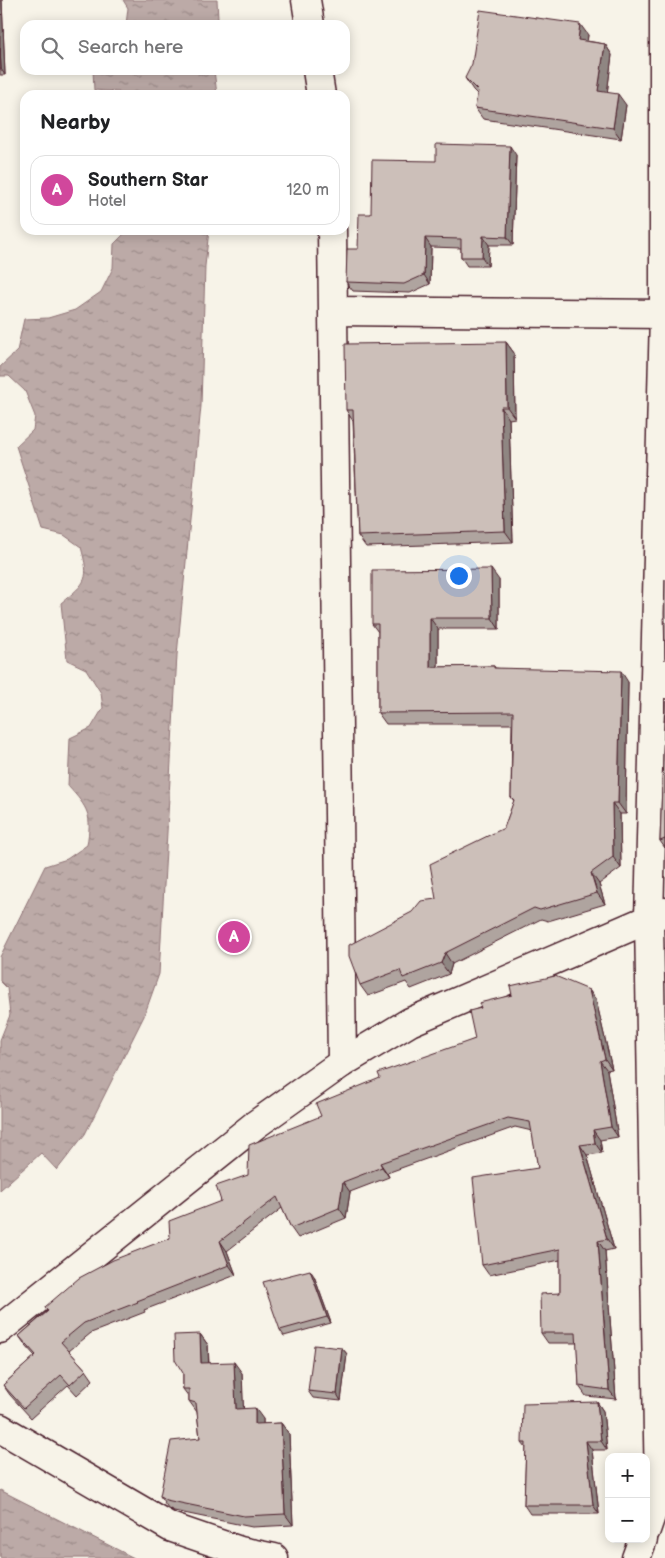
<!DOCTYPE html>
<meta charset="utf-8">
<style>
body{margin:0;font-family:"Balsamiq Sans",sans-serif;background:#f2f2f2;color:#202124}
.controls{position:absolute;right:15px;bottom:15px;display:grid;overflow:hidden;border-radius:10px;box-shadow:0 2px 12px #0003}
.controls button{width:45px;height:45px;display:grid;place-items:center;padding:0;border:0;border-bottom:1px solid #e0e0e0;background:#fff;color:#202124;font:25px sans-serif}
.you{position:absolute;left:458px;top:575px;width:18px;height:18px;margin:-12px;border:4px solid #fff;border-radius:50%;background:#1a73e8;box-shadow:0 0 0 8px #1a73e833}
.badge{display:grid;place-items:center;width:32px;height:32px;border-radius:50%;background:#c8321e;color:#fff;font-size:16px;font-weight:700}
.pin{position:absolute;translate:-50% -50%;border:2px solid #fff;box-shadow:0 1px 5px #0006}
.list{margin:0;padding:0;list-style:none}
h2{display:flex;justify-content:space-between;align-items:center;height:65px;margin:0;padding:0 20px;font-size:21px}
h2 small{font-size:16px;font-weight:400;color:#757577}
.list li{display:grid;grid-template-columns:32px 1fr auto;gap:15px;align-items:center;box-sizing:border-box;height:70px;margin:0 10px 10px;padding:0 10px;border:1px solid #e0e0e0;border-radius:15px}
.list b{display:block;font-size:19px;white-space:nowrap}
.list p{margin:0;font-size:16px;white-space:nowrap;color:#757577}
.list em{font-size:16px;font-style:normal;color:#757577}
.icon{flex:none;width:28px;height:28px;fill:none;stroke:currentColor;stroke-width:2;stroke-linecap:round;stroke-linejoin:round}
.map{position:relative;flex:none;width:665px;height:1558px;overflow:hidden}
.search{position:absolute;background:#fff;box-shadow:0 2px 12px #0003;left:20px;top:20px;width:330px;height:55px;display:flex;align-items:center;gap:12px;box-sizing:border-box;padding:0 18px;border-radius:15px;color:#757577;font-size:19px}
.panel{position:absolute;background:#fff;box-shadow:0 2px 12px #0003;left:20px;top:90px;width:330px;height:145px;border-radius:15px}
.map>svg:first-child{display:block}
</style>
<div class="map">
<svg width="665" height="1558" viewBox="0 0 665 1558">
<defs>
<pattern id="water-ripples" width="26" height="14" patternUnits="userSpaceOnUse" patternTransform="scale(1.25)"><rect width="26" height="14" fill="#bcaaa7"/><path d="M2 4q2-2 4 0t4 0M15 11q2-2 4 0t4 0" fill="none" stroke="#9b8a88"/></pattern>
</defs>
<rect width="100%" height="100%" fill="#f7f3e8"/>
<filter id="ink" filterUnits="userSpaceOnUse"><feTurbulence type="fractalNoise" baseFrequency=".02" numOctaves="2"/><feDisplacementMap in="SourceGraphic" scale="10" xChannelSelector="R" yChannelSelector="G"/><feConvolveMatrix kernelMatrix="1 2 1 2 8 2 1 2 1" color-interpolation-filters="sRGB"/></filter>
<g filter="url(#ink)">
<!-- water -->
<g fill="url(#water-ripples)" stroke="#8e7275">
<path d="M 123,0 L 217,0 L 218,19 L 210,21 L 210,25 L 126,25 L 128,8 Z"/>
<path d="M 93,70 L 214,70 L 217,95 L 121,95 L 119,92 L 94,90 Z"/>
<path d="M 128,230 L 209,230 L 205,266 L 201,406 L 177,655 L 159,974 L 144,1016 L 85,1134 L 57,1170 L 41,1153 L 0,1190 L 0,1040 L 10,1015 L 7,988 L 0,981 L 0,957 L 45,866 L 67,859 L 87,845 C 92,815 89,809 68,786 L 70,738 L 91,728 L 103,708 L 101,693 L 86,669 L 67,660 L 61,603 C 87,582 90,580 81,547 L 64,535 L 43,530 L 16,446 L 33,430 L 35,416 L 25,391 L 9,376 L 0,376 L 0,367 L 17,351 L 24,319 L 48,318 L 75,310 L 101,292 L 113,268 L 114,244 Z"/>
<path d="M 0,1490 L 134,1558 L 0,1558 Z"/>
</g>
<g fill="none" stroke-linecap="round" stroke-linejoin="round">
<!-- minor casing -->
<g stroke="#4a1f2b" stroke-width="31">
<g id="minor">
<path d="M 306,0 L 310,25"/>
<path d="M 317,70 L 321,95"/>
<path d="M 332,230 L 342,1063"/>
<path d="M 334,311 L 665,314"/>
<path d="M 649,920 L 664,314 L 664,0"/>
</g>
</g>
<!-- major casing -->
<g stroke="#4a1f2b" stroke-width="31">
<g id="major">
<path d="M 0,1329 L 255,1125 L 342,1063 L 410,1022 L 665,912"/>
<path d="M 0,1428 L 170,1527 L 240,1551 L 274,1558"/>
<path d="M 646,1530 L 659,1492 L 649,920"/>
<path d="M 636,1558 L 643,1539"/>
</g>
</g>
<!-- minor -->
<use href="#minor" stroke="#f7f3e8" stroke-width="28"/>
<!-- major -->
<use href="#major" stroke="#f7f3e8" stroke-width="28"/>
</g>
<!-- wall -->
<g fill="#afa49f" stroke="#4a1f2b">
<path d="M 0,0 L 2,0 L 5,75 L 0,75 Z"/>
<path d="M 588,35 L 587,41 L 605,44 L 612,55 L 607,93 L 626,105 L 621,139 L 483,119 L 475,108 L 477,94 L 473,90 L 465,78 Z"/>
<path d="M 516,155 L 513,245 L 489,245 L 488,266 L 467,266 L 461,257 L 461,248 L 431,247 L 430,284 L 410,293 L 353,291 L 346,282 L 371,214 L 436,161 Z"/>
<path d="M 506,342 L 514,353 L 515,418 L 509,419 L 513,542 L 366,547 L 358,536 L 353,421 L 346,410 Z"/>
<path d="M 499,580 L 499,629 L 438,629 L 438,667 L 494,666 L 495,668 L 628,682 L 626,814 L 620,814 L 621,868 L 599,884 L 605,904 L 548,921 L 541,919 L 452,964 L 449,974 L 411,989 L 406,982 L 368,996 L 360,985 L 436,899 L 504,828 L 514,801 L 511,797 L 512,724 L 386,724 L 378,713 L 378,632 L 372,624 Z"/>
<path d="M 665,698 L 665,848 L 660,841 Z"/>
<path d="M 589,990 L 596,1000 L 612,1069 L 607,1070 L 618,1137 L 600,1140 L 602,1153 L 587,1155 L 614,1249 L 605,1251 L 616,1399 L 586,1396 L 579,1386 L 577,1343 L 548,1343 L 541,1333 L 560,1293 L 560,1260 L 489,1275 L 482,1265 L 538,1168 L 532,1131 L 515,1127 L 387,1173 L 389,1177 L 350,1192 L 346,1218 L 298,1238 L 291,1228 L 282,1208 L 227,1251 L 236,1275 L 144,1310 L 145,1312 L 91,1333 L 69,1351 L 86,1370 L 93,1380 L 77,1395 L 68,1385 L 31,1418 L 10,1395 L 3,1385 L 35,1356 L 26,1346 L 19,1336 L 47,1311 L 45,1307 L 170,1238 L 221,1201 L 248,1175 L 321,1116 L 475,1039 Z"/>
<path d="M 314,1276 L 331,1323 L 284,1336 L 280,1330 Z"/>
<path d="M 200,1334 L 208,1345 L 209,1363 L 242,1373 L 243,1409 L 263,1419 L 263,1424 L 281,1423 L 289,1434 L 293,1525 L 252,1527 L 174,1511 L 168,1508 L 160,1496 L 200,1438 L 197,1412 L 189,1401 L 189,1397 L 183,1389 L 183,1373 Z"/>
<path d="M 342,1348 L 347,1354 L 341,1401 L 313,1398 L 308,1391 Z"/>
<path d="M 597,1402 L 603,1411 L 607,1450 L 592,1450 L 599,1514 L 530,1514 L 524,1505 L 526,1448 L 522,1443 Z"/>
</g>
<!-- shaded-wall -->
<g fill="#8f8682" stroke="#4a1f2b">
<path d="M 0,0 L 2,0 L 5,75 L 1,69 L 0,48 Z"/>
<path d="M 580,24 L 588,35 L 586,51 L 578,40 Z"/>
<path d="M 605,44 L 612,55 L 606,102 L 598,91 Z"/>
<path d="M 618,94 L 626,105 L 621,139 L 613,128 Z"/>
<path d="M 510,146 L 516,155 L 513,245 L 507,237 Z"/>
<path d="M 483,236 L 489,245 L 488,266 L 482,257 Z"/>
<path d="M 425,238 L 431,247 L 430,284 L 424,275 Z"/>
<path d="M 506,342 L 514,353 L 515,418 L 507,407 Z"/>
<path d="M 501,407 L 509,419 L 513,542 L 505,531 Z"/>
<path d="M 491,569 L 499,580 L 499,629 L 492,618 Z"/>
<path d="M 430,618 L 438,629 L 438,678 L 430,667 Z"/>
<path d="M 621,671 L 628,682 L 626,814 L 618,803 Z"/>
<path d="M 612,803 L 620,814 L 621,868 L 613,857 Z"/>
<path d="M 591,873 L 599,884 L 605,904 L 597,893 Z"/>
<path d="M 445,953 L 452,964 L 449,974 L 441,963 Z"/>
<path d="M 589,990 L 596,1000 L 612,1069 L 605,1059 Z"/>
<path d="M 600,1061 L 607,1070 L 618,1137 L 611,1127 Z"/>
<path d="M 593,1130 L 600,1140 L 602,1153 L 595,1143 Z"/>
<path d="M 580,1145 L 587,1155 L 614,1249 L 607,1239 Z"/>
<path d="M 380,1163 L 387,1173 L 389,1177 L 382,1167 Z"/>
<path d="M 343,1182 L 350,1192 L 346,1218 L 339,1208 Z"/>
<path d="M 220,1241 L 227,1251 L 236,1275 L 229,1265 Z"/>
<path d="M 598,1241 L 605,1251 L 616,1399 L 609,1390 Z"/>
<path d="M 310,1270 L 314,1276 L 331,1323 L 327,1317 Z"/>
<path d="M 200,1334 L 208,1345 L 209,1374 L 201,1363 Z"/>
<path d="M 342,1348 L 347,1354 L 341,1401 L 337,1394 Z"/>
<path d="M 234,1362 L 242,1373 L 244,1420 L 236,1409 Z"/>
<path d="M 597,1402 L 603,1411 L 607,1450 L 601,1441 Z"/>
<path d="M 255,1408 L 263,1419 L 263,1435 L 255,1424 Z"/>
<path d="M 281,1423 L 289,1434 L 293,1525 L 285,1514 Z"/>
<path d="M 586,1441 L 592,1450 L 599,1514 L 593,1505 Z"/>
</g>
<!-- building -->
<g fill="#ccbfb9" stroke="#4a1f2b">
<path d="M 480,10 L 580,24 L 578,40 L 605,44 L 598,91 L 618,94 L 613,128 L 475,108 L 478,91 L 465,78 L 472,64 Z"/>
<path d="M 0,48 L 1,69 L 0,69 Z"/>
<path d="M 436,144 L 510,146 L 507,237 L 483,236 L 482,257 L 461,257 L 461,239 L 425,238 L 424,275 L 404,284 L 346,282 L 347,249 L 358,249 L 359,214 L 371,214 L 372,160 L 436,161 Z"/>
<path d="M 506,342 L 507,407 L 501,407 L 505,531 L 358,536 L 353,410 L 346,410 L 345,344 Z"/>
<path d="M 491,569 L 492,618 L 430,618 L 430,667 L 494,666 L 494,668 L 621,671 L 618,803 L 612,803 L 613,857 L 591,873 L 597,893 L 540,910 L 534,908 L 445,953 L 441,963 L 403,978 L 400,970 L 360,985 L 349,956 L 349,945 L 412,912 L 421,901 L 436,899 L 430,864 L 504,828 L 514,800 L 511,797 L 513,712 L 378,713 L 378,624 L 372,624 L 372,570 Z"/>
<path d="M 665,579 L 665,660 L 664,613 Z"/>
<path d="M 665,698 L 665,839 L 660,841 Z"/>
<path d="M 555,976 L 589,990 L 605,1059 L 600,1061 L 611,1127 L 593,1130 L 595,1143 L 580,1145 L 607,1239 L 598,1241 L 609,1390 L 579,1386 L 576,1333 L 541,1333 L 540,1294 L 560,1293 L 560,1249 L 482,1265 L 473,1178 L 538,1168 L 530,1122 L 508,1118 L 380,1163 L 382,1167 L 343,1182 L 339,1208 L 291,1228 L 277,1197 L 220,1241 L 229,1265 L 137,1301 L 138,1302 L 84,1323 L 61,1342 L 86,1370 L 70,1385 L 61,1375 L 24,1408 L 3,1385 L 36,1355 L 19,1336 L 48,1311 L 45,1307 L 79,1278 L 113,1260 L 170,1238 L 169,1221 L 221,1201 L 216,1186 L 248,1175 L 249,1145 L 321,1116 L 316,1104 L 380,1078 L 378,1073 L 475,1039 L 469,1011 L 481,1008 L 479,1003 L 512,995 L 510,986 Z"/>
<path d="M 310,1270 L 327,1317 L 280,1330 L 263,1282 Z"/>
<path d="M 200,1334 L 201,1363 L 234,1362 L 236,1409 L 255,1408 L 255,1424 L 281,1423 L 285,1514 L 244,1516 L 166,1500 L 160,1496 L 171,1441 L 200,1438 L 196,1403 L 189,1401 L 189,1389 L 183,1389 L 183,1373 L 175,1360 L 174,1335 Z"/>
<path d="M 314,1345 L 342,1348 L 337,1394 L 308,1391 Z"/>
<path d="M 597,1402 L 601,1441 L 586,1441 L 593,1505 L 524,1505 L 526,1443 L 522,1443 L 523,1404 Z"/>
</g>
</g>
</svg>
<div class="controls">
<button>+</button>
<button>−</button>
</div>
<div class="you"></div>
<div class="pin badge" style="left:234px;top:937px;background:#d1479c">A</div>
<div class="search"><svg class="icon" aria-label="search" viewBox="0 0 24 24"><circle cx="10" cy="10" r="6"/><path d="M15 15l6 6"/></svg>Search here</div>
<section class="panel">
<h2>Nearby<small></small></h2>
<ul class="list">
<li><span class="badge" style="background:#d1479c">A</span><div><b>Southern Star</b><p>Hotel</p></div><em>120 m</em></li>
</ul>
</section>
</div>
